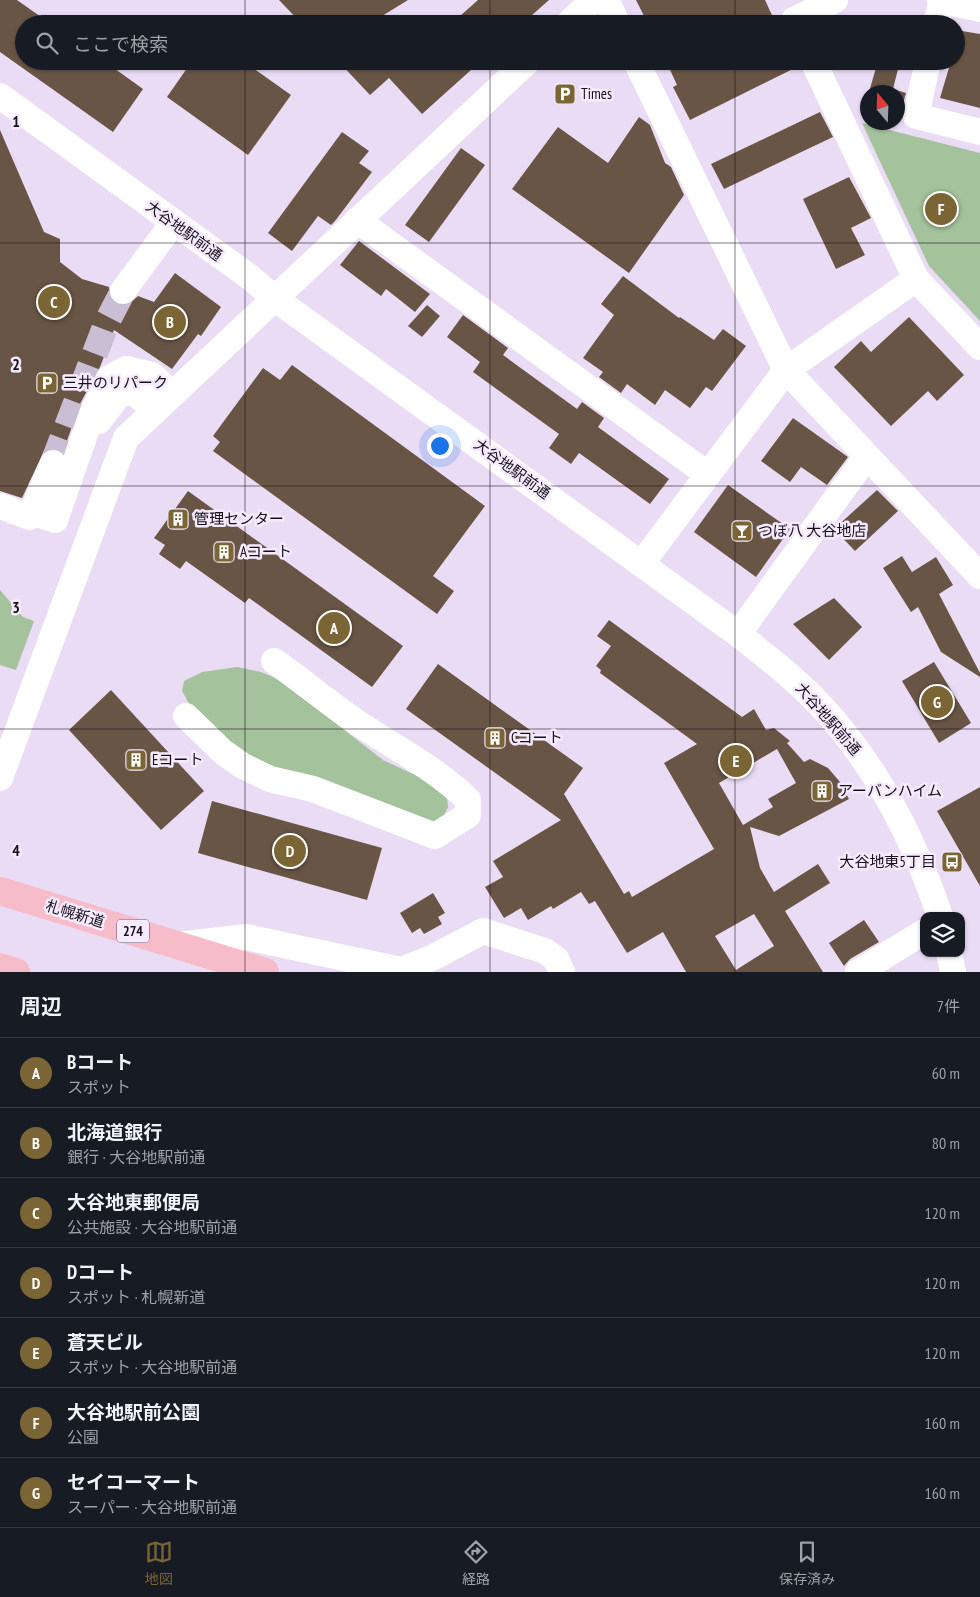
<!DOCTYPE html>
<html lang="ja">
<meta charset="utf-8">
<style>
body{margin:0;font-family:"PT Sans Narrow","Noto Sans JP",sans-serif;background:#20242c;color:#f1f3f6}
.controls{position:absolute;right:15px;bottom:15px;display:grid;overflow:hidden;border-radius:10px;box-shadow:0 1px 4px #0004}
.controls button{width:45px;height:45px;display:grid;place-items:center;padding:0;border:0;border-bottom:1px solid #363941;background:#171b24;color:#f1f3f6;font:25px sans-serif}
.compass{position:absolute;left:860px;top:85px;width:45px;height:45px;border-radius:50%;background:#171b24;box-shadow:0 1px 4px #0004;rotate:341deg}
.you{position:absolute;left:439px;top:445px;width:18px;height:18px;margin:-12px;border:4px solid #fff;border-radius:50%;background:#1a73e8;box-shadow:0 0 0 8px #1a73e833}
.badge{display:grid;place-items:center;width:32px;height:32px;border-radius:50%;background:#7c6535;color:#fff;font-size:16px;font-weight:700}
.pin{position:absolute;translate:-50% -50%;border:2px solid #fff;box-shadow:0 1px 5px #0006}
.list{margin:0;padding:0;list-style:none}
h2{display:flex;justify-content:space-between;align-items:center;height:65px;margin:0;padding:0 20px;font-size:21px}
h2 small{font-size:16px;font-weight:400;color:#9ea1a6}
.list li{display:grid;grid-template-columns:32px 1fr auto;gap:15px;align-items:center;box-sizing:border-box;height:70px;padding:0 20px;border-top:1px solid #363941}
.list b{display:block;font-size:19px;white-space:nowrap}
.list p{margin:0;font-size:16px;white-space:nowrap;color:#9ea1a6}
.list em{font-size:16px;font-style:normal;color:#9ea1a6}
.icon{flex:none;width:28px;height:28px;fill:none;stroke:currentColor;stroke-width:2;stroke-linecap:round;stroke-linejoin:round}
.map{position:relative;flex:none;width:980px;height:972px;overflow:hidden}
.search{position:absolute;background:#171b24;box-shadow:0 1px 4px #0004;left:15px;right:15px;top:15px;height:55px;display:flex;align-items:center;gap:12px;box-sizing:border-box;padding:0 18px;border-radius:28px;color:#9ea1a6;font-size:19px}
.sheet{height:555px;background:#171b24}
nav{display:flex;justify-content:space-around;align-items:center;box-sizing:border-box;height:70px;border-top:1px solid #363941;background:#171b24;font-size:14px;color:#9ea1a6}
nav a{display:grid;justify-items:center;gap:2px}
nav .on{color:#7c6535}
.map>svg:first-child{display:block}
</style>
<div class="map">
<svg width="980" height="972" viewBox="0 0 980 972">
<rect width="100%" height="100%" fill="#eadcf5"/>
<!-- green -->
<g fill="#a4c29b">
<path d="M 862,123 L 980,153 L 980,321 L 929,266 Z"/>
<path d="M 0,590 L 23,617 L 34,621 L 16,670 L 0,665 Z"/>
<path d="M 237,667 L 261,672 L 280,680 L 383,760 L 432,783 L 447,798 L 448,807 L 443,818 L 433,824 L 248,759 L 193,711 L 182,691 L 184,681 L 202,672 Z"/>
</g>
<!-- building -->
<g fill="#695545" fill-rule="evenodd">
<path d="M 0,0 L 17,0 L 51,24 L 24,24 L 24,61 L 104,61 L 143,89 L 113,132 L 0,52 Z"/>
<path d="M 279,0 L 408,0 L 369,24 L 302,24 Z"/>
<path d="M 478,0 L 549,0 L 522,24 L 451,24 Z"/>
<path d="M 636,0 L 765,0 L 776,24 L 648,24 Z"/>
<path d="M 956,30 L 980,34 L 980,108 L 940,98 L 951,61 L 956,61 Z"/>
<path d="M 192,61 L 243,61 L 291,95 L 248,155 L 167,97 Z"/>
<path d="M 338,61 L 481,61 L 422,114 L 389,78 L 370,95 Z"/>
<path d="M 666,61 L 798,61 L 799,66 L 690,120 L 673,87 L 677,85 Z"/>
<path d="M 878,61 L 900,61 L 893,89 L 906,93 L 898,120 L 898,92 L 869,92 Z"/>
<path d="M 820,112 L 833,137 L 724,189 L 711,164 Z"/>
<path d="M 639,117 L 650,125 L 665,163 L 671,167 L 684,195 L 629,273 L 512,189 L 558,127 L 608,163 Z"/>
<path d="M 0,130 L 44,232 L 60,239 L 60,262 L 82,279 L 109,287 L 110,297 L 115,303 L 121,306 L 129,304 L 138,296 L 154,302 L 175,273 L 221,307 L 201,336 L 198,334 L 172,369 L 114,330 L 100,367 L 80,404 L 63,452 L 52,448 L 44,451 L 22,498 L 0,491 Z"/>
<path d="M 342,132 L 369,151 L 359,163 L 372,172 L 335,221 L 331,225 L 318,216 L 292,251 L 268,233 Z"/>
<path d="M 461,148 L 485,165 L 429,242 L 405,225 Z"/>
<path d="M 849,177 L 871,218 L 851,228 L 865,255 L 836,269 L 803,199 Z"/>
<path d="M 359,241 L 430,294 L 415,312 L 386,289 L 381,296 L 340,265 Z"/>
<path d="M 623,276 L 679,318 L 680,317 L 714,340 L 723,329 L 746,346 L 712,391 L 706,387 L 690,408 L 665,390 L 655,405 L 627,384 L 621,393 L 599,377 L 603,372 L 583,358 L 614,315 L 601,304 Z"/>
<path d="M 427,305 L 440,316 L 422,337 L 408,326 Z"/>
<path d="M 463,315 L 508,348 L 503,355 L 577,409 L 582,402 L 604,418 L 598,427 L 669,479 L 650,504 L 579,453 L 571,464 L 549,448 L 559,434 L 473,372 L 480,362 L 447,337 Z"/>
<path d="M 909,317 L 964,375 L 937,401 L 928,391 L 891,426 L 834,367 L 861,341 L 871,352 Z"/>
<path d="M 292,365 L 485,506 L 433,576 L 454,591 L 437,614 L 213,451 L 220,442 L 213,436 L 263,368 L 280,380 Z"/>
<path d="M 793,418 L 848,457 L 827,485 L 801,467 L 790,482 L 761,461 Z"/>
<path d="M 728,485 L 790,529 L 756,577 L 694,532 Z"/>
<path d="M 877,490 L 898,511 L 855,551 L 834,529 Z"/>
<path d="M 188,491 L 403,646 L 372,687 L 249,598 L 245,603 L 186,561 L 180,569 L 159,554 L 165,545 L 154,538 Z"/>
<path d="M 902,556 L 912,572 L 936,557 L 953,585 L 939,594 L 980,673 L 980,677 L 941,652 L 918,607 L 911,612 L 883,568 Z"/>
<path d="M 834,598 L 862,627 L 829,660 L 793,624 Z"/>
<path d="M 609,620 L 742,717 L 754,709 L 766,730 L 774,728 L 790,741 L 787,743 L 804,762 L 810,759 L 828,768 L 840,782 L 849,799 L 779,836 L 750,827 L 760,868 L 774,892 L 818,864 L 830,883 L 785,911 L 823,972 L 686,972 L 663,932 L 627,953 L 595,901 L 589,904 L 581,892 L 553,909 L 551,906 L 528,920 L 521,908 L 504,918 L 485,887 L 503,877 L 493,861 L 561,820 L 406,709 L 438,664 L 583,768 L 564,794 L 624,894 L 629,891 L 632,897 L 714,849 L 664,763 L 697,744 L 600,673 L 601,670 L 596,666 L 611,646 L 597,636 ZM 777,749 L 796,783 L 768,799 L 773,807 L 743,825 L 719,783 ZM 754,914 L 774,946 L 736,970 L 715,936 Z"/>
<path d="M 934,662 L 971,723 L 939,743 L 902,681 Z"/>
<path d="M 111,690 L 204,791 L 161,830 L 69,730 Z"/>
<path d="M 980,787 L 980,886 L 937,811 Z"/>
<path d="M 212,801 L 382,848 L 367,900 L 198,853 Z"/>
<path d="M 433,893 L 445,913 L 438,917 L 442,924 L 424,934 L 420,928 L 412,933 L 400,913 Z"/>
<path d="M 864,920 L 879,942 L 850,959 L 844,966 L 829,943 Z"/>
</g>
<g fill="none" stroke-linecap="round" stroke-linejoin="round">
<!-- minor-tunnel -->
<path stroke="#cabed4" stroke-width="26" stroke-dasharray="26 13" stroke-linecap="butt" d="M 53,463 L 107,322 L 123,291"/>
<!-- minor -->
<g stroke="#fff" stroke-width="26">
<path d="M 606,0 L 618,24"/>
<path d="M 940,0 L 980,9"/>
<path d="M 794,20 L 835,0"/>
<path d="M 568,24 L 593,0"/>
<path d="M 936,24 L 942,0"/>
<path d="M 636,61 L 786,370 L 980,576"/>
<path d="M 813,61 L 916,279 L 980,347"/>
<path d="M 928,61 L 916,116 L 980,132"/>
<path d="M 0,96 L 251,278 L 274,298 L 738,634 C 767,657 796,679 821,706 C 877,766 914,839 940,916"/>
<path d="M 357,220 L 707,474"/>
<path d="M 123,291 L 173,223"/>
<path d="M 99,421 L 118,396 L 132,390 L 155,411"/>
<path d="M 0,506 L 30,517 L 53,463"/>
<path d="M 43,516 L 55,520 L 93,411 L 109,378 L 126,369 L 152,375 L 172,394"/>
<path d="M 642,563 L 786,370 L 916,279"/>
<path d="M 738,634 L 867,456"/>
<path d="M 186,716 L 223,752 L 243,766 L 270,779 L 313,789 L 435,836 L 468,815 L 468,800 C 438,770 397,749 361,725 C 331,705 304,682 274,661"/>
<path d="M 0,778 L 126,438 L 528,61"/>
<path d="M 178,945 L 246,937 L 401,970 L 434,957 L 483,931 L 545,951 L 556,959 L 562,972"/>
<path d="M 949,953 L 953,972"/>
<path d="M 858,972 L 924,932"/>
</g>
<!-- highway -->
<g stroke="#f6bcca" stroke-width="28">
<path d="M 0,891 L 265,972"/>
<path d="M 0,967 L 16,972"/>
</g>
</g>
<!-- grid -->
<path fill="none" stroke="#151119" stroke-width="1" stroke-opacity="0.55" d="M 245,0 L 245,24M 490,0 L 490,24M 735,0 L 735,24M 245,61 L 245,972M 490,61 L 490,972M 735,61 L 735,972M 0,243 L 980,243M 0,486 L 980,486M 0,729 L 980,729"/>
<!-- icons -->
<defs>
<g id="parking-square" transform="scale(1.125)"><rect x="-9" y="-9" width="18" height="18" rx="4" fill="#7c6535" stroke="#f6eaff"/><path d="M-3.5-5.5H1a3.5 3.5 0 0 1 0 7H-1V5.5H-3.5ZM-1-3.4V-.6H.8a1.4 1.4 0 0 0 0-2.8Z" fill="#fff"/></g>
<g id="building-square" transform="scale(1.125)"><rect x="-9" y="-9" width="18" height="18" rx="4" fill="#7c6535" stroke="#f6eaff"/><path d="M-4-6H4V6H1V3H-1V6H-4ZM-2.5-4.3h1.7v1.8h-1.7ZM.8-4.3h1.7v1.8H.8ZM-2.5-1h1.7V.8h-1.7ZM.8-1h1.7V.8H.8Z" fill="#fff"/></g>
<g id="bar-square" transform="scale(1.125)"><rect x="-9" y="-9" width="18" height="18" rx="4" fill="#7c6535" stroke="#f6eaff"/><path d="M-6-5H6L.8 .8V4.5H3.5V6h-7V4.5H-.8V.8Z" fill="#fff"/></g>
<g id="bus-square" transform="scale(1.125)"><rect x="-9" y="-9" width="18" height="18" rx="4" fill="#7c6535" stroke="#f6eaff"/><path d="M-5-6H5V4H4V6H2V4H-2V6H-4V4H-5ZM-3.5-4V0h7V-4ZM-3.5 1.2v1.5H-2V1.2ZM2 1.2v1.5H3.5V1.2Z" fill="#fff"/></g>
</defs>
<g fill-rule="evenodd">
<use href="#parking-square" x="565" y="94"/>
<use href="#parking-square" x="47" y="383"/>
<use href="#building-square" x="178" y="519"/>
<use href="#bar-square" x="742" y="531"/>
<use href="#building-square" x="224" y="552"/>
<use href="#building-square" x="495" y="738"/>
<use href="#building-square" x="136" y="760"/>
<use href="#building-square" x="822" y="791"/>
<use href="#bus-square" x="952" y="862"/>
</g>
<g text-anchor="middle" stroke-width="5" stroke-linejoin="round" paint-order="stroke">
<!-- shield labels -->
<rect fill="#f6eaff" stroke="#58525e" stroke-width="1" x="117" y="919.5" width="32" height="23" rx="4"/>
<g font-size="14" font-weight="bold" fill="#151119">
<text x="133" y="936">274</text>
</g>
<!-- poi labels -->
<g font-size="15" fill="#151119" stroke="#f6eaff" text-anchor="start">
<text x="581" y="99">Times</text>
<text x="63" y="388">三井のリパーク</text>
<text x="194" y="524">管理センター</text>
<text x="758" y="536">つぼ八 大谷地店</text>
<text x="240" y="557">Aコート</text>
<text x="511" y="743">Cコート</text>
<text x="152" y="765">Eコート</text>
<text x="838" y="796">アーバンハイム</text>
<text x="936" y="867" text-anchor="end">大谷地東5丁目</text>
</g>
<!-- street labels -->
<g font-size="15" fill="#151119" stroke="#f6eaff">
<text transform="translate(184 231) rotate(36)" y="5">大谷地駅前通</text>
<text transform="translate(512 469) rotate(36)" y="5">大谷地駅前通</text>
<text transform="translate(828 719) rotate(49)" y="5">大谷地駅前通</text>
<text transform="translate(75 914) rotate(17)" y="5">札幌新道</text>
</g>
</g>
<g font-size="16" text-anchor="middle" font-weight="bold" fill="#151119" stroke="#f6eaff" stroke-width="5" stroke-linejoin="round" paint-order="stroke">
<text x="16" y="127">1</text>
<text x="16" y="370">2</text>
<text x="16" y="613">3</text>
<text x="16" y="856">4</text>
</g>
</svg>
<div class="controls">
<button><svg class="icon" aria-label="layers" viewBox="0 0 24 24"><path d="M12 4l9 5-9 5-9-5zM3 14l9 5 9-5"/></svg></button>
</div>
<svg class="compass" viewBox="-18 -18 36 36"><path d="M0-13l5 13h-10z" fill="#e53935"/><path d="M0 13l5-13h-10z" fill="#9ea1a6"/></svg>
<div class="you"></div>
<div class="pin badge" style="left:334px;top:628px">A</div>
<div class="pin badge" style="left:170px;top:322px">B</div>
<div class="pin badge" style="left:54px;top:302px">C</div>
<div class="pin badge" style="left:290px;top:851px">D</div>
<div class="pin badge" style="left:736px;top:761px">E</div>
<div class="pin badge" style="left:941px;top:209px">F</div>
<div class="pin badge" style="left:937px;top:702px">G</div>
<div class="search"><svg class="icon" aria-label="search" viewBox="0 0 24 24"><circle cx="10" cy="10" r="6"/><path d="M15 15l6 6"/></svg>ここで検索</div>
</div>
<section class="sheet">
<h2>周辺<small>7件</small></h2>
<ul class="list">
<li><span class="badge">A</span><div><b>Bコート</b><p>スポット</p></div><em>60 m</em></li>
<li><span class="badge">B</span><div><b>北海道銀行</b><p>銀行 · 大谷地駅前通</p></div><em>80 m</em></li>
<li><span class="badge">C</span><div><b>大谷地東郵便局</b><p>公共施設 · 大谷地駅前通</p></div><em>120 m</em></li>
<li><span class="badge">D</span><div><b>Dコート</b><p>スポット · 札幌新道</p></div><em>120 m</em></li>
<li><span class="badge">E</span><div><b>蒼天ビル</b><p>スポット · 大谷地駅前通</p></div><em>120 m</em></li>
<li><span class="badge">F</span><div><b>大谷地駅前公園</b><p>公園</p></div><em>160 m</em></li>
<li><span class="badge">G</span><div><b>セイコーマート</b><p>スーパー · 大谷地駅前通</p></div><em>160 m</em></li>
</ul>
</section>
<nav>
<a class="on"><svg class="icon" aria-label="map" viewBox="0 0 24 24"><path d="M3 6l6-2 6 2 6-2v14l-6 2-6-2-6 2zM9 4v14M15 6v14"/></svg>地図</a>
<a><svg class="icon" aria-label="directions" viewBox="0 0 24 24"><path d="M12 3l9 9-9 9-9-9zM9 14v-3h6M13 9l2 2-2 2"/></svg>経路</a>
<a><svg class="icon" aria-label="saved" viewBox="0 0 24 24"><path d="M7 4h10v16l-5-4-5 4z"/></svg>保存済み</a>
</nav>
